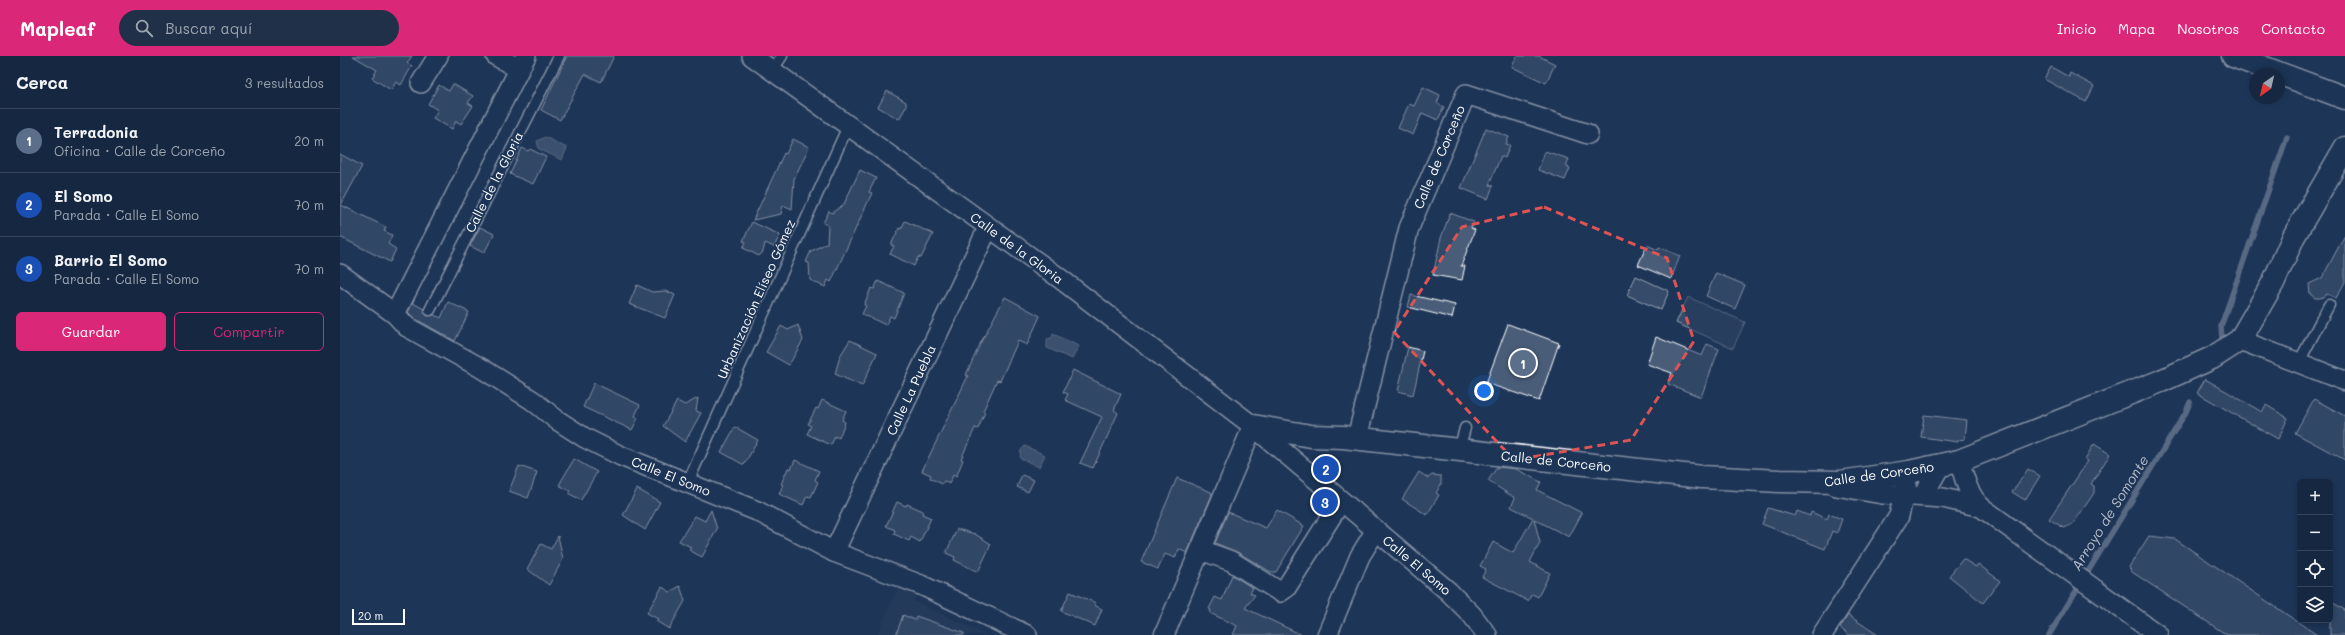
<!DOCTYPE html>
<html lang="es">
<meta charset="utf-8">
<style>
body{margin:0;font-family:Mali,sans-serif;background:#1f3048;color:#f1f3f6}
.controls{position:absolute;right:12px;bottom:12px;display:grid;overflow:hidden;border-radius:6px;box-shadow:0 2px 6px #0003}
.controls button{width:36px;height:36px;display:grid;place-items:center;padding:0;border:0;border-bottom:1px solid #35445a;background:#162841;color:#f1f3f6;font:20px sans-serif}
.compass{position:absolute;left:1909px;top:12px;width:36px;height:36px;border-radius:50%;background:#162841;box-shadow:0 2px 6px #0003;rotate:214deg}
.scale{position:absolute;left:12px;bottom:10px;width:53px;box-sizing:border-box;padding-left:4px;border:2px solid #fff;border-top:0;font-size:11px;line-height:14px;white-space:nowrap;color:#fff;-webkit-text-stroke:3px #1d3557;paint-order:stroke}
.you{position:absolute;left:1144px;top:335px;width:14px;height:14px;margin:-10px;border:3px solid #fff;border-radius:50%;background:#1a73e8;box-shadow:0 0 0 6px #1a73e833}
.badge{display:grid;place-items:center;width:26px;height:26px;border-radius:50%;background:#db2777;color:#fff;font-size:13px;font-weight:700}
.pin{position:absolute;translate:-50% -50%;border:2px solid #fff;box-shadow:0 1px 4px #0006}
.list{margin:0;padding:0;list-style:none}
h2{display:flex;justify-content:space-between;align-items:center;height:52px;margin:0;padding:0 16px;font-size:17px}
h2 small{font-size:13px;font-weight:400;color:#9ea6b1}
.list li{display:grid;grid-template-columns:26px 1fr auto;gap:12px;align-items:center;box-sizing:border-box;height:64px;padding:0 16px;border-top:1px solid #35445a}
.list b{display:block;font-size:15px;white-space:nowrap}
.list p{margin:0;font-size:13px;white-space:nowrap;color:#9ea6b1}
.list em{font-size:13px;font-style:normal;color:#9ea6b1}
.actions{display:flex;gap:8px;padding:12px 16px}
.actions a{flex:1;padding:9px 0;border:1px solid #db2777;border-radius:6px;text-align:center;font-size:14px;color:#db2777}
.actions .main{background:#db2777;color:#fff}
.icon{flex:none;width:22px;height:22px;fill:none;stroke:currentColor;stroke-width:2;stroke-linecap:round;stroke-linejoin:round}
.map{position:relative;flex:none;width:2005px;height:579px;overflow:hidden}
header{display:flex;align-items:center;gap:24px;box-sizing:border-box;height:56px;padding:0 20px;background:#db2777;color:#fff}
header strong{font-size:19px}
nav{display:flex;gap:22px;margin-inline-start:auto;font-size:14px}
.search{width:280px;height:36px;background:#1f3048;display:flex;align-items:center;gap:10px;box-sizing:border-box;padding:0 14px;border-radius:22px;color:#9ea6b1;font-size:15px}
main{display:flex}
aside{flex:1;background:#162841}
.map>svg:first-child{display:block}
</style>
<header>
<strong>Mapleaf</strong>
<div class="search"><svg class="icon" aria-label="search" viewBox="0 0 24 24"><circle cx="10" cy="10" r="6"/><path d="M15 15l6 6"/></svg>Buscar aquí</div>
<nav><a>Inicio</a><a>Mapa</a><a>Nosotros</a><a>Contacto</a></nav>
</header>
<main>
<aside>
<h2>Cerca<small>3 resultados</small></h2>
<ul class="list">
<li><span class="badge" style="background:#5c6f8a">1</span><div><b>Terradonia</b><p>Oficina · Calle de Corceño</p></div><em>20 m</em></li>
<li><span class="badge" style="background:#1a4fb4">2</span><div><b>El Somo</b><p>Parada · Calle El Somo</p></div><em>70 m</em></li>
<li><span class="badge" style="background:#1a4fb4">3</span><div><b>Barrio El Somo</b><p>Parada · Calle El Somo</p></div><em>70 m</em></li>
</ul>
<div class="actions"><a class="main">Guardar</a><a>Compartir</a></div>
</aside>
<div class="map">
<svg width="2005" height="579" viewBox="0 0 2005 579">
<rect width="100%" height="100%" fill="#1d3557"/>
<filter id="ink" filterUnits="userSpaceOnUse"><feTurbulence type="fractalNoise" baseFrequency=".025" numOctaves="2"/><feDisplacementMap in="SourceGraphic" scale="8" xChannelSelector="R" yChannelSelector="G"/><feConvolveMatrix kernelMatrix="1 2 1 2 8 2 1 2 1" color-interpolation-filters="sRGB"/></filter>
<g filter="url(#ink)">
<!-- built -->
<path fill="#2a4161" d="M 558,531 L 576,538 L 574,545 L 647,579 L 537,579 Z"/>
<!-- green -->
<g fill="#364b69" stroke="#9aa5b4">
<path d="M 1296,220 L 1329,235 L 1321,254 L 1287,239 Z"/>
<path d="M 1348,241 L 1405,266 L 1393,292 L 1336,267 Z"/>
</g>
<!-- water -->
<g fill="#617289" stroke="#a0aab8">
<path d="M 205,81 L 227,92 L 222,104 L 199,93 L 197,85 Z"/>
<path d="M 713,278 L 739,290 L 732,303 L 707,292 L 707,283 L 712,282 Z"/>
<path d="M 685,390 L 705,399 L 699,411 L 680,402 L 681,394 Z"/>
</g>
<g fill="none" stroke-linecap="round" stroke-linejoin="round">
<!-- stream -->
<g stroke="#a0aab8" stroke-width="5.5">
<path d="M 1882,283 L 1881,270 L 1947,81"/>
<path d="M 1709,579 L 1846,356 L 1850,346"/>
</g>
</g>
<!-- building -->
<g fill="#4a5d79" stroke="#fff">
<path d="M 13,0 L 72,0 L 67,7 L 72,10 L 61,29 L 56,26 L 51,34 L 32,22 L 37,14 Z"/>
<path d="M 227,0 L 274,0 L 261,26 L 245,18 L 220,64 L 201,54 Z"/>
<path d="M 1177,0 L 1199,0 L 1215,8 L 1206,27 L 1172,11 Z"/>
<path d="M 1711,11 L 1729,21 L 1730,17 L 1754,30 L 1746,46 L 1704,23 Z"/>
<path d="M 113,28 L 133,40 L 128,47 L 133,50 L 121,68 L 116,65 L 112,73 L 93,62 L 98,54 L 88,48 L 99,29 L 109,35 Z"/>
<path d="M 1083,31 L 1100,39 L 1097,47 L 1104,51 L 1098,64 L 1082,57 L 1073,79 L 1058,72 L 1069,48 L 1074,50 Z"/>
<path d="M 547,35 L 566,46 L 566,51 L 559,63 L 538,51 Z"/>
<path d="M 1146,72 L 1169,81 L 1166,88 L 1170,89 L 1165,102 L 1161,100 L 1149,129 L 1153,130 L 1148,143 L 1121,132 Z"/>
<path d="M 453,83 L 469,91 L 454,123 L 452,153 L 443,149 L 441,158 L 413,164 L 444,97 L 446,98 Z"/>
<path d="M 182,92 L 188,95 L 190,93 L 206,101 L 193,128 L 170,118 Z"/>
<path d="M 1205,95 L 1229,103 L 1226,110 L 1230,112 L 1225,124 L 1198,114 Z"/>
<path d="M 0,98 L 22,110 L 1,149 L 46,171 L 44,175 L 52,179 L 48,188 L 56,193 L 50,206 L 0,181 Z"/>
<path d="M 520,114 L 536,122 L 529,136 L 532,137 L 491,226 L 488,224 L 485,231 L 470,224 L 469,207 L 466,206 L 471,195 L 487,187 L 488,169 L 483,167 L 489,155 L 492,157 L 504,148 Z"/>
<path d="M 1110,157 L 1134,166 L 1131,172 L 1135,174 L 1121,210 L 1125,210 L 1122,224 L 1093,219 L 1101,182 Z"/>
<path d="M 565,165 L 593,178 L 581,202 L 578,201 L 574,210 L 550,198 L 554,190 L 551,189 L 559,172 L 561,173 Z"/>
<path d="M 412,166 L 440,179 L 434,191 L 425,187 L 423,196 L 419,200 L 403,192 L 406,186 L 403,185 Z"/>
<path d="M 140,171 L 154,178 L 144,197 L 130,190 Z"/>
<path d="M 2005,179 L 2005,226 L 1996,242 L 1987,238 L 1981,242 L 1975,242 L 1970,238 L 1969,228 L 1982,222 Z"/>
<path d="M 1307,189 L 1318,194 L 1319,191 L 1340,200 L 1331,223 L 1298,209 Z"/>
<path d="M 1376,217 L 1405,229 L 1395,253 L 1366,240 Z"/>
<path d="M 538,225 L 564,237 L 554,262 L 550,260 L 546,269 L 522,258 L 526,250 L 524,249 L 531,232 L 534,233 Z"/>
<path d="M 297,229 L 312,236 L 326,235 L 335,239 L 325,262 L 289,248 Z"/>
<path d="M 1071,239 L 1115,249 L 1112,262 L 1068,251 Z"/>
<path d="M 665,241 L 700,260 L 687,289 L 678,285 L 660,325 L 657,324 L 643,355 L 645,356 L 638,373 L 635,372 L 621,403 L 623,404 L 616,421 L 613,419 L 609,428 L 604,425 L 602,428 L 590,422 L 591,419 L 582,415 L 628,320 L 626,319 L 640,288 Z"/>
<path d="M 108,246 L 129,256 L 115,285 L 74,262 L 68,256 L 73,247 L 84,253 L 87,260 L 94,259 L 101,262 Z"/>
<path d="M 1168,268 L 1219,287 L 1199,345 L 1146,327 Z"/>
<path d="M 458,269 L 463,284 L 449,309 L 426,296 L 441,270 L 448,274 Z"/>
<path d="M 1316,281 L 1362,300 L 1367,288 L 1379,293 L 1361,341 L 1328,328 L 1332,317 L 1307,308 Z"/>
<path d="M 510,284 L 537,297 L 522,330 L 495,318 L 500,300 Z"/>
<path d="M 1068,291 L 1083,295 L 1073,339 L 1058,335 Z"/>
<path d="M 733,314 L 781,338 L 774,354 L 778,357 L 753,412 L 740,407 L 762,361 L 725,344 L 728,338 L 723,336 Z"/>
<path d="M 1865,323 L 1922,356 L 1926,349 L 1948,362 L 1938,383 L 1857,337 Z"/>
<path d="M 254,327 L 300,349 L 295,360 L 298,362 L 292,374 L 243,351 Z"/>
<path d="M 358,342 L 356,355 L 361,357 L 345,386 L 323,370 L 337,345 L 345,349 Z"/>
<path d="M 1974,343 L 2005,360 L 2005,404 L 1955,377 Z"/>
<path d="M 482,344 L 506,355 L 502,364 L 505,366 L 499,382 L 495,380 L 491,389 L 467,378 L 471,370 L 468,368 L 476,352 L 478,353 Z"/>
<path d="M 1584,359 L 1627,364 L 1625,383 L 1618,384 L 1618,386 L 1581,381 Z"/>
<path d="M 395,371 L 418,384 L 404,409 L 381,396 Z"/>
<path d="M 1754,388 L 1770,398 L 1751,428 L 1754,430 L 1754,437 L 1733,468 L 1724,472 L 1709,463 L 1748,405 L 1745,403 Z"/>
<path d="M 234,403 L 257,416 L 241,444 L 228,437 L 230,435 L 219,429 Z"/>
<path d="M 455,404 L 479,415 L 475,424 L 478,426 L 471,441 L 467,440 L 463,449 L 439,438 L 443,429 L 441,428 L 448,412 L 451,413 Z"/>
<path d="M 179,410 L 197,416 L 188,442 L 169,435 Z"/>
<path d="M 1157,411 L 1176,413 L 1201,426 L 1197,434 L 1242,457 L 1229,481 L 1194,463 L 1200,487 L 1190,506 L 1210,517 L 1198,541 L 1192,538 L 1188,545 L 1142,521 L 1146,513 L 1140,510 L 1153,486 L 1173,497 L 1193,462 L 1171,451 L 1175,442 L 1148,425 Z"/>
<path d="M 1688,413 L 1700,420 L 1685,444 L 1672,436 Z"/>
<path d="M 1079,416 L 1088,422 L 1092,419 L 1101,420 L 1101,428 L 1096,437 L 1099,439 L 1087,459 L 1062,443 Z"/>
<path d="M 682,419 L 694,424 L 688,436 L 677,431 Z"/>
<path d="M 837,422 L 871,436 L 872,439 L 847,497 L 839,493 L 835,502 L 825,498 L 818,513 L 801,506 Z"/>
<path d="M 297,433 L 320,446 L 305,474 L 283,459 Z"/>
<path d="M 557,446 L 566,450 L 567,448 L 583,455 L 582,458 L 591,462 L 580,486 L 571,481 L 569,485 L 554,478 L 555,474 L 546,470 Z"/>
<path d="M 1428,452 L 1455,460 L 1457,455 L 1470,460 L 1471,456 L 1487,463 L 1489,458 L 1502,463 L 1497,477 L 1492,475 L 1485,493 L 1422,468 Z"/>
<path d="M 371,454 L 377,473 L 362,501 L 349,494 L 351,491 L 339,485 L 355,460 L 365,465 Z"/>
<path d="M 937,454 L 964,470 L 936,516 L 931,516 L 897,496 L 875,487 L 888,456 L 926,472 Z"/>
<path d="M 617,473 L 635,478 L 651,488 L 638,516 L 614,504 L 615,501 L 606,497 Z"/>
<path d="M 218,480 L 223,503 L 209,529 L 187,513 L 201,488 L 211,493 Z"/>
<path d="M 1809,480 L 1835,483 L 1977,579 L 1887,579 L 1792,516 L 1789,511 Z"/>
<path d="M 1623,503 L 1636,511 L 1638,508 L 1660,525 L 1643,547 L 1609,520 Z"/>
<path d="M 892,519 L 913,532 L 910,537 L 915,539 L 905,552 L 962,579 L 893,579 L 897,570 L 870,557 L 871,554 L 869,553 L 875,541 L 882,544 Z"/>
<path d="M 340,530 L 345,545 L 329,573 L 316,565 L 318,563 L 307,557 L 322,531 L 330,536 Z"/>
<path d="M 730,536 L 756,547 L 754,549 L 762,553 L 755,570 L 721,555 Z"/>
<path d="M 1990,545 L 2005,554 L 2005,579 L 1990,579 Z"/>
<path d="M 563,559 L 575,564 L 576,560 L 624,577 L 624,579 L 556,579 Z"/>
<path d="M 1508,559 L 1538,579 L 1509,579 L 1500,572 Z"/>
</g>
<g fill="none" stroke-linecap="round" stroke-linejoin="round">
<!-- lane casing -->
<g stroke="#fff" stroke-width="13">
<g id="lane">
<path d="M 432,15 L 442,0"/>
<path d="M 90,254 L 219,0"/>
<path d="M 1959,306 L 1989,249"/>
<path d="M 1119,394 L 1125,372"/>
<path d="M 348,426 L 508,70"/>
</g>
</g>
<!-- street casing -->
<g stroke="#fff" stroke-width="22">
<g id="street">
<path d="M 156,0 L 179,13"/>
<path d="M 412,0 L 718,221 L 913,370 L 1108,535 L 1132,559 L 1147,579"/>
<path d="M 81,27 L 98,0"/>
<path d="M 0,218 L 55,258 L 67,271 L 141,312 L 192,344 L 217,364 L 245,382 L 281,400 L 417,455 L 494,496 L 581,529 L 687,579"/>
<path d="M 55,258 L 186,0"/>
<path d="M 1900,284 L 2005,325"/>
<path d="M 1017,382 L 1069,172 L 1126,38 L 1248,78"/>
<path d="M 1619,405 C 1626,424 1626,436 1641,451 L 1818,579"/>
<path d="M 1496,430 L 1542,438 L 1603,442 L 1641,451"/>
<path d="M 1583,440 L 1600,410"/>
<path d="M 861,494 L 891,505 L 940,536 L 946,532 L 1001,445"/>
<path d="M 494,496 L 648,172"/>
<path d="M 824,579 L 913,370"/>
<path d="M 987,579 L 1020,500 L 1036,474"/>
<path d="M 1482,579 L 1559,460 L 1569,416"/>
</g>
</g>
<!-- secondary casing -->
<g stroke="#fff" stroke-width="25">
<path id="secondary" d="M 913,370 L 971,380 L 1003,381 L 1362,421 L 1439,425 L 1500,426 L 1569,416 L 1619,405 L 1821,325 L 1872,302 L 1900,284 L 1933,227 L 1954,180 L 2005,92"/>
</g>
<!-- highway casing -->
<g stroke="#fff" stroke-width="25">
<path id="highway" d="M 1893,0 L 2005,42"/>
</g>
<!-- lane -->
<use href="#lane" stroke="#1d3557" stroke-width="10"/>
<!-- street -->
<use href="#street" stroke="#1d3557" stroke-width="19"/>
<!-- secondary -->
<use href="#secondary" stroke="#1d3557" stroke-width="22"/>
<!-- highway -->
<use href="#highway" stroke="#1d3557" stroke-width="22"/>
</g>
</g>
<!-- marked area -->
<path d="M0 0H2005V579H0ZM 1204,151 L 1327,202 L 1354,285 L 1291,384 L 1174,404 L 1054,276 L 1122,171 Z" fill="#1d3557" fill-opacity=".55" fill-rule="evenodd"/>
<path fill="none" stroke="#de5353" stroke-width="3" stroke-dasharray="8 5" stroke-linejoin="round" d="M 1204,151 L 1327,202 L 1354,285 L 1291,384 L 1174,404 L 1054,276 L 1122,171 Z"/>
<g text-anchor="middle" stroke-width="3.5" stroke-linejoin="round" paint-order="stroke">
<!-- street labels -->
<g font-size="13" fill="#fff" stroke="#1d3557">
<text transform="translate(1099 101) rotate(-67)" y="5">Calle de Corceño</text>
<text transform="translate(154 126) rotate(-63)" y="5">Calle de la Gloria</text>
<text transform="translate(677 192) rotate(36)" y="5">Calle de la Gloria</text>
<text transform="translate(416 243) rotate(-66)" y="5">Urbanización Elíseo Gómez</text>
<text transform="translate(571 334) rotate(-65)" y="5">Calle La Puebla</text>
<text transform="translate(1216 405) rotate(6)" y="5">Calle de Corceño</text>
<text transform="translate(1539 418) rotate(-8)" y="5">Calle de Corceño</text>
<text transform="translate(331 420) rotate(22)" y="5">Calle El Somo</text>
<text transform="translate(1077 509) rotate(40)" y="5">Calle El Somo</text>
</g>
<!-- water labels -->
<g font-size="14" font-style="italic" fill="#b8c0ca" stroke="#1d3557">
<text transform="translate(1770 457) rotate(-58)" y="5">Arroyo de Somonte</text>
</g>
</g>
</svg>
<div class="controls">
<button>+</button>
<button>−</button>
<button><svg class="icon" aria-label="locate" viewBox="0 0 24 24"><circle cx="12" cy="12" r="6"/><path d="M12 2v4M12 18v4M2 12h4M18 12h4"/></svg></button>
<button><svg class="icon" aria-label="layers" viewBox="0 0 24 24"><path d="M12 4l9 5-9 5-9-5zM3 14l9 5 9-5"/></svg></button>
</div>
<svg class="compass" viewBox="-18 -18 36 36"><path d="M0-13l5 13h-10z" fill="#e53935"/><path d="M0 13l5-13h-10z" fill="#9ea6b1"/></svg>
<div class="scale">20 m</div>
<div class="you"></div>
<div class="pin badge" style="left:1183px;top:307px;background:#5c6f8a">1</div>
<div class="pin badge" style="left:986px;top:413px;background:#1a4fb4">2</div>
<div class="pin badge" style="left:985px;top:446px;background:#1a4fb4">3</div>
</div>
</main>
